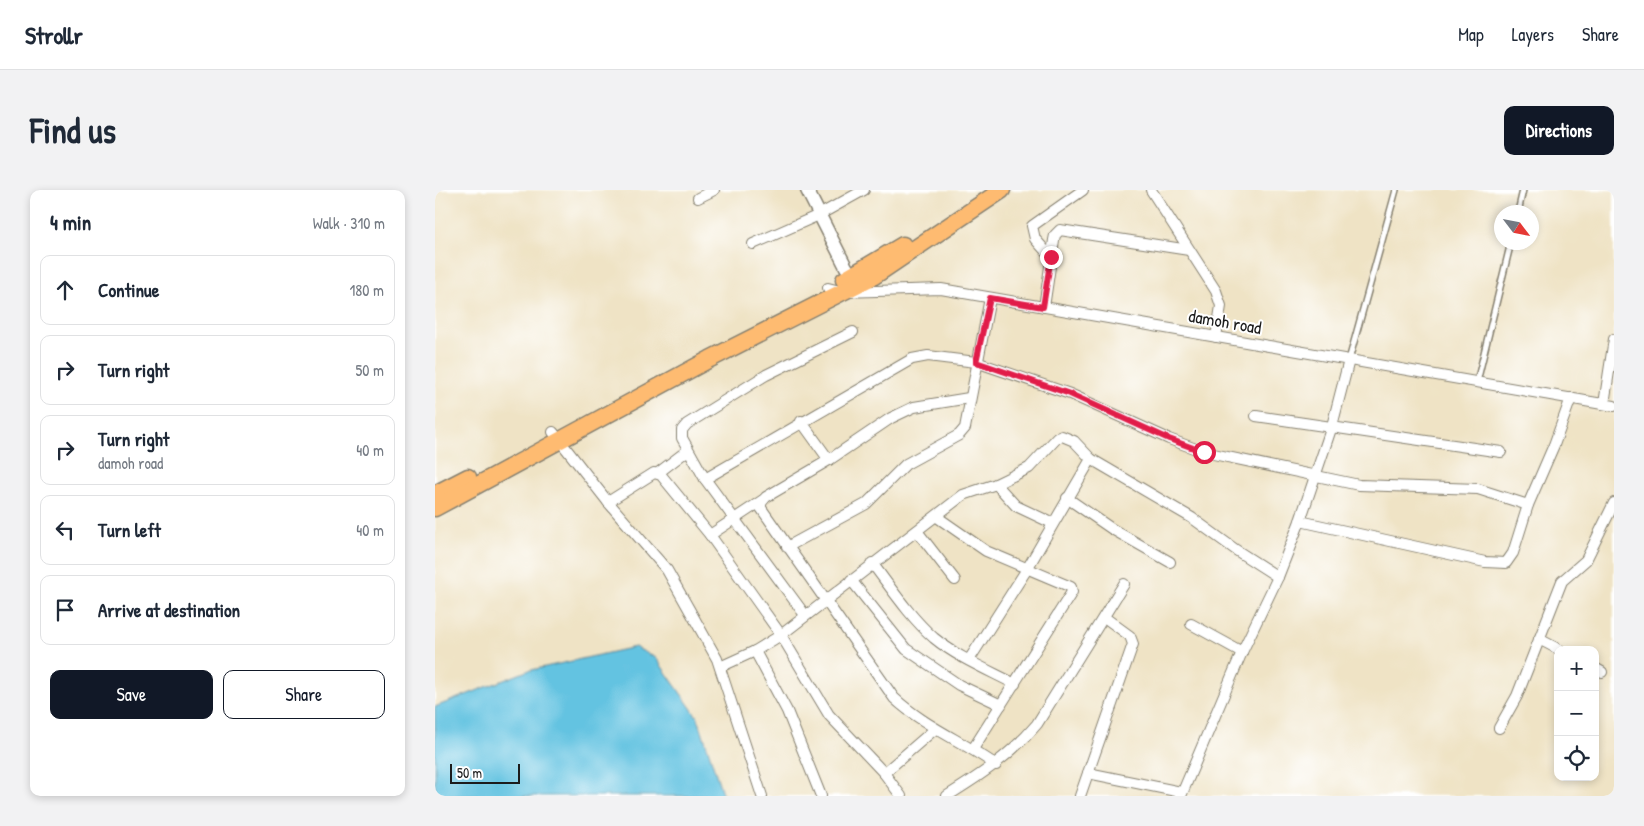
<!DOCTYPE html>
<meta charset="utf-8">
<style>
body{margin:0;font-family:"Patrick Hand",sans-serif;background:#f2f2f3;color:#1f2937}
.controls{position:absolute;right:15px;bottom:15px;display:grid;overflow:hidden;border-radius:10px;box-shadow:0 2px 8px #0003}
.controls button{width:45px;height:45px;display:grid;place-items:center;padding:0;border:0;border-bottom:1px solid #e0e1e3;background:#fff;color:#1f2937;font:25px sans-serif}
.compass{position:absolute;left:1059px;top:15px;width:45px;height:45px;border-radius:50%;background:#fff;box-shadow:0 2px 8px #0003;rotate:122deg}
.scale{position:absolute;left:15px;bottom:12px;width:70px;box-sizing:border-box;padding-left:5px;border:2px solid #1c1c1c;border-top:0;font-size:14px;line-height:18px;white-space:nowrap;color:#1c1c1c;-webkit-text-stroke:4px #fff;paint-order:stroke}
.stop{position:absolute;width:15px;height:15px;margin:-11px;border:4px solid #e11d48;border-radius:50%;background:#fff}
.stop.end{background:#e11d48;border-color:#fff;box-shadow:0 1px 5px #0008}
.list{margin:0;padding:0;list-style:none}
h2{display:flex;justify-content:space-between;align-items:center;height:65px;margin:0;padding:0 20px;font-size:21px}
h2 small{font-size:16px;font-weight:400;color:#747a83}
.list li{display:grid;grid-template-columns:32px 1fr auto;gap:15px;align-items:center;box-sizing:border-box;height:70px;margin:0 10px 10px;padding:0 10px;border:1px solid #e0e1e3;border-radius:10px}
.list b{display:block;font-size:19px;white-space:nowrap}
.list p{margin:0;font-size:16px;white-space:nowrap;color:#747a83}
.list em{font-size:16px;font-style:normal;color:#747a83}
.actions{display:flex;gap:10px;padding:15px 20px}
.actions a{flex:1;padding:11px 0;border:1px solid #111827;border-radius:10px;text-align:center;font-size:18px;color:#111827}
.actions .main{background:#111827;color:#fff}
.icon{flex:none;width:28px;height:28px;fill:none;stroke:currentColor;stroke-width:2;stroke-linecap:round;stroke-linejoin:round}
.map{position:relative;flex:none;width:1179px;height:606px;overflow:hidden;border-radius:10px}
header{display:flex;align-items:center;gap:30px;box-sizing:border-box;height:70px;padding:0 25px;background:#fff;border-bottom:1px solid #e0e1e3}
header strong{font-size:24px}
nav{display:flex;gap:28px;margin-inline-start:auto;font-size:18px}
.intro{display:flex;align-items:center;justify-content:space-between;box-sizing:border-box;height:120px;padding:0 30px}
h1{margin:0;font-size:35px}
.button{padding:12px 22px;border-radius:10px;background:#111827;color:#fff;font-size:18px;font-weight:700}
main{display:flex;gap:30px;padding:0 30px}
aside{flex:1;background:#fff;border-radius:10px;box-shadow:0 2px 8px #0003}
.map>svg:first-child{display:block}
</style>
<header>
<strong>Strollr</strong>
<nav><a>Map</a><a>Layers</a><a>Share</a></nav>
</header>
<div class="intro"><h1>Find us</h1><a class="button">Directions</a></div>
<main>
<aside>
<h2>4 min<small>Walk · 310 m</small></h2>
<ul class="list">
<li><svg class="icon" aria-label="ahead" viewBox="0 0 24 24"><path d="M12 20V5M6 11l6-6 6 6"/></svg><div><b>Continue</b></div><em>180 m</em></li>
<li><svg class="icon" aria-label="right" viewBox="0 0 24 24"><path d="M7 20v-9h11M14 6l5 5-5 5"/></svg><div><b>Turn right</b></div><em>50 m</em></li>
<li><svg class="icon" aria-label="right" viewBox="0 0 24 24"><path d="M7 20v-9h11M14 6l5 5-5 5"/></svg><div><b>Turn right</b><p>damoh road</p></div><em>40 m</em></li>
<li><svg class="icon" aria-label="left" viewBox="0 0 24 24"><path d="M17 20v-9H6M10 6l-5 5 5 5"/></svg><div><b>Turn left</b></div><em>40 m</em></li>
<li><svg class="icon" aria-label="arrive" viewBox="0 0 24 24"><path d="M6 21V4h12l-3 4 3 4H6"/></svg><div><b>Arrive at destination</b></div></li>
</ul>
<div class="actions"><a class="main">Save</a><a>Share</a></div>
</aside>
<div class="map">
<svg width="1179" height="606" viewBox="0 0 1179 606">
<rect width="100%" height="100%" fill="#fff"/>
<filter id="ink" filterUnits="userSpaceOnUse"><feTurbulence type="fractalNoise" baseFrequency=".02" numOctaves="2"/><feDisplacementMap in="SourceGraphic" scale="10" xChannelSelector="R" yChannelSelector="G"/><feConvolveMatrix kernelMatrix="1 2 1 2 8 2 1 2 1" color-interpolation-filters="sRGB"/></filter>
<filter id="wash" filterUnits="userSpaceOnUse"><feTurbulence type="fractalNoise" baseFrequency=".0096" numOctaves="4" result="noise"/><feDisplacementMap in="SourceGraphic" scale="20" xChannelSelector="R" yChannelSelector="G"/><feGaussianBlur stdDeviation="1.12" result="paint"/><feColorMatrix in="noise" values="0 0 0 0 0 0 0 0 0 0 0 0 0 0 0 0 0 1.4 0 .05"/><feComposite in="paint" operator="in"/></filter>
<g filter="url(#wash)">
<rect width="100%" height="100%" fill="#efe3c5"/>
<!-- water -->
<path fill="#63c3e1" stroke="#40707e" d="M 200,457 L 221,468 L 263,528 L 288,606 L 0,606 L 0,517 L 92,481 Z"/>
</g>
<g filter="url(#ink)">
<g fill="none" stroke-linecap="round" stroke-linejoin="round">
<!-- service casing -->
<g stroke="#868070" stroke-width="8">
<g id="service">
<path d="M 1083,22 L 1088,0"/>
<path d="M 914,170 L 961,0"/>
<path d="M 1042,192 L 1076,52"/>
</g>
</g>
<!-- minor casing -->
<g stroke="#868070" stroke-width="12">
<g id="minor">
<path d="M 716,0 L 781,101 L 786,116 L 781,147"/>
<path d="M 263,8 L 279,0"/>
<path d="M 318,54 L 384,25 L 429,0"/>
<path d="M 616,67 L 600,49 L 597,36 L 648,0"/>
<path d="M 393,98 L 409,102 L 506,99 L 1179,216"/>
<path d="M 609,117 L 619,50 L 620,45 L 625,40 L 754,60"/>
<path d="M 534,208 L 479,217 L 456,228 L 394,270 L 331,307 L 326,313 L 326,318 L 459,508 C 489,536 527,551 561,575"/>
<path d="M 1169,214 L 1179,149"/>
<path d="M 821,226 L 1066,262"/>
<path d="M 366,231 L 394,270"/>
<path d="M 118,242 L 173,312 L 232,380 L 282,469 L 327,606"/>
<path d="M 223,283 L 253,260"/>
<path d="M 270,289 L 477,169 L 493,166 L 541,172 L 635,204 L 734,249 L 769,262 L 924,295 L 1043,299 L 1093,315"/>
<path d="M 561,294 L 581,316 L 617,333"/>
<path d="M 632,308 L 677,339 L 735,372"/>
<path d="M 173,312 L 219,283 L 226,285 L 275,345 L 346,445 L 394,525 L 449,583 L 466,606"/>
<path d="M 502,327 L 551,361 L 636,397 L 637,402 L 538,559"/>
<path d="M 865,331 L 1050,372 L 1071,373 L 1078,363 L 1093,315 L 1119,255 L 1136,208"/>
<path d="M 482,341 L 520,390"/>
<path d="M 275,345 L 328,310"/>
<path d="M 352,357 L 431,314 L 471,274 L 524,245 L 530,238 L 555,108"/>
<path d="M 437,373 C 456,398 475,427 499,448 C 522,467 553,480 580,494"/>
<path d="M 416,390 L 471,459 L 524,495 L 566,515"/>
<path d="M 370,425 L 270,289 L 247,248 L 247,240 L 252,234 L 331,185 L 418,142"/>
<path d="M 756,434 L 807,462"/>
<path d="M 1104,449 L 1125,460"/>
<path d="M 320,461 L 352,521 L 386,606"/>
<path d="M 534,470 L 592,379 L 656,269"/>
<path d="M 285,477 L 320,461 L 346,445 L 528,305 L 561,294 L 594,278 L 622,248 L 627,246 L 639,251 L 656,269 L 757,328 L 801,360 L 843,387"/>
<path d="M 1160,478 L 1167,482"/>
<path d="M 1064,538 L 1082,506 L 1127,391 L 1151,370 L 1179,313"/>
<path d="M 449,583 L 500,539"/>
<path d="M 653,583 L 746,602"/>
<path d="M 512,606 C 546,585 576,565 602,534 L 689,394"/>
<path d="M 645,606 L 698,454 L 695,446 L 669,427"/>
<path d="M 746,606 L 807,462 L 843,387 L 865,331 L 897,236 L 914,170"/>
</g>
</g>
<!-- tertiary casing -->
<g stroke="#868070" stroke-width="15">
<path id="tertiary" d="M 372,0 L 411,77 L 422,93"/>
</g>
<!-- primary casing -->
<g stroke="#868070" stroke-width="19">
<g id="primary">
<path d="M 409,90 L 468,55"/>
<path d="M 0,304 L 33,287"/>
<path d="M 0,318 L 275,169 L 439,86 L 567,0"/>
</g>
</g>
<!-- service -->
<use href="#service" stroke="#fff" stroke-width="5"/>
<!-- minor -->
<use href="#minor" stroke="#fff" stroke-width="10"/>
<!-- tertiary -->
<use href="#tertiary" stroke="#fff" stroke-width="12"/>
<!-- primary -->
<use href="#primary" stroke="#febb71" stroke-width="16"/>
</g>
</g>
<g fill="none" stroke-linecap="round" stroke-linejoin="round" filter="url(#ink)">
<!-- route -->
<path stroke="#e11d48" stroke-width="6" d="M 616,67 L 608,117 L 555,108 L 541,172 L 635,204 L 734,249 L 769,262"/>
</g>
<g text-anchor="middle" stroke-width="4" stroke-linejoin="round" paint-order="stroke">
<!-- street labels -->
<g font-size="18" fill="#1c1c1c" stroke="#fff">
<text transform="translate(790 132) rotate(10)" y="6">damoh road</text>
</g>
</g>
</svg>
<div class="controls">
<button>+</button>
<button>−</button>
<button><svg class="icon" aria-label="locate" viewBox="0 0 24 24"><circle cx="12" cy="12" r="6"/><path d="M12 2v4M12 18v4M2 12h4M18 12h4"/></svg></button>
</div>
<svg class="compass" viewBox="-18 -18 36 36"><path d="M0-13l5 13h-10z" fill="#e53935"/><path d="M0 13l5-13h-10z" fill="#747a83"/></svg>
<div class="scale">50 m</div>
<div class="stop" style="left:769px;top:262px"></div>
<div class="stop end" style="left:616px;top:67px"></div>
</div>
</main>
